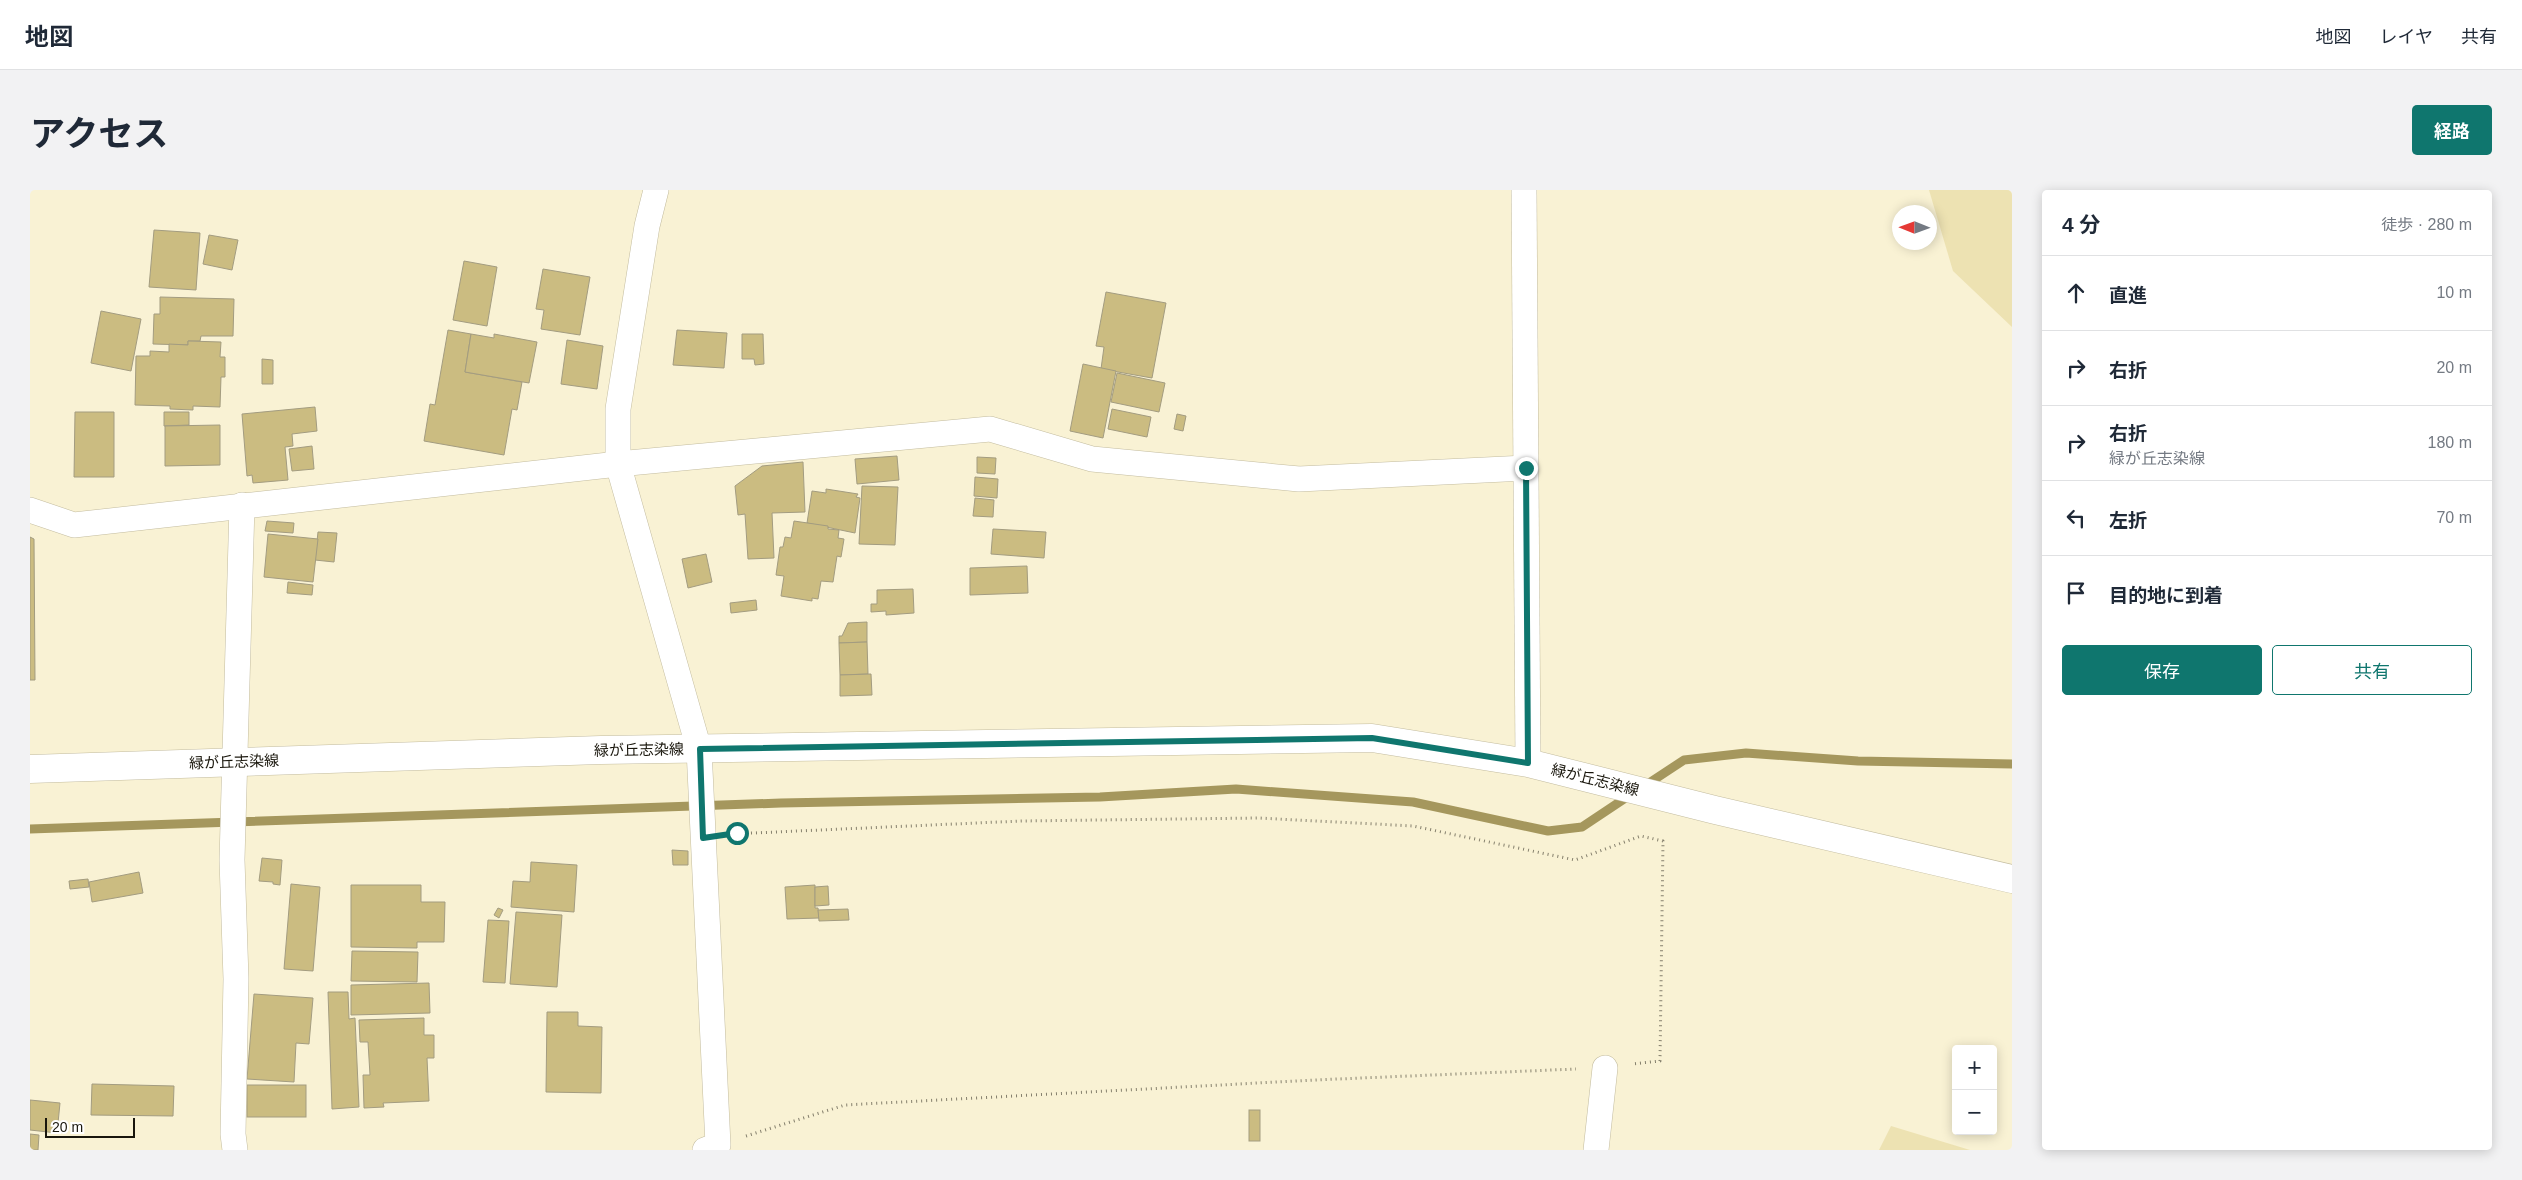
<!DOCTYPE html>
<html lang="ja">
<meta charset="utf-8">
<style>
body{margin:0;font-family:Helvetica,"Noto Sans JP",sans-serif;background:#f2f2f3;color:#1f2937}
.controls{position:absolute;right:15px;bottom:15px;display:grid;overflow:hidden;border-radius:5px;box-shadow:0 2px 12px #0003}
.controls button{width:45px;height:45px;display:grid;place-items:center;padding:0;border:0;border-bottom:1px solid #e0e1e3;background:#fff;color:#1f2937;font:25px sans-serif}
.compass{position:absolute;left:1862px;top:15px;width:45px;height:45px;border-radius:50%;background:#fff;box-shadow:0 2px 12px #0003;rotate:271deg}
.scale{position:absolute;left:15px;bottom:12px;width:90px;box-sizing:border-box;padding-left:5px;border:2px solid #19160c;border-top:0;font-size:14px;line-height:18px;white-space:nowrap;color:#19160c;-webkit-text-stroke:4px #fff;paint-order:stroke}
.stop{position:absolute;width:15px;height:15px;margin:-11px;border:4px solid #0f766e;border-radius:50%;background:#fff}
.stop.end{background:#0f766e;border-color:#fff;box-shadow:0 1px 5px #0008}
.list{margin:0;padding:0;list-style:none}
h2{display:flex;justify-content:space-between;align-items:center;height:65px;margin:0;padding:0 20px;font-size:21px}
h2 small{font-size:16px;font-weight:400;color:#747a83}
.list li{display:grid;grid-template-columns:32px 1fr auto;gap:15px;align-items:center;box-sizing:border-box;height:75px;padding:0 20px;border-top:1px solid #e0e1e3}
.list b{display:block;font-size:19px;white-space:nowrap}
.list p{margin:0;font-size:16px;white-space:nowrap;color:#747a83}
.list em{font-size:16px;font-style:normal;color:#747a83}
.actions{display:flex;gap:10px;padding:15px 20px}
.actions a{flex:1;padding:11px 0;border:1px solid #0f766e;border-radius:5px;text-align:center;font-size:18px;color:#0f766e}
.actions .main{background:#0f766e;color:#fff}
.icon{flex:none;width:28px;height:28px;fill:none;stroke:currentColor;stroke-width:2;stroke-linecap:round;stroke-linejoin:round}
.map{position:relative;flex:none;width:1982px;height:960px;overflow:hidden;border-radius:5px}
header{display:flex;align-items:center;gap:30px;box-sizing:border-box;height:70px;padding:0 25px;background:#fff;border-bottom:1px solid #e0e1e3}
header strong{font-size:24px}
nav{display:flex;gap:28px;margin-inline-start:auto;font-size:18px}
.intro{display:flex;align-items:center;justify-content:space-between;box-sizing:border-box;height:120px;padding:0 30px}
h1{margin:0;font-size:35px}
.button{padding:12px 22px;border-radius:5px;background:#0f766e;color:#fff;font-size:18px;font-weight:700}
main{display:flex;gap:30px;padding:0 30px}
aside{flex:1;background:#fff;border-radius:5px;box-shadow:0 2px 12px #0003}
.map>svg:first-child{display:block}
</style>
<header>
<strong>地図</strong>
<nav><a>地図</a><a>レイヤ</a><a>共有</a></nav>
</header>
<div class="intro"><h1>アクセス</h1><a class="button">経路</a></div>
<main>
<div class="map">
<svg width="1982" height="960" viewBox="0 0 1982 960">
<rect width="100%" height="100%" fill="#f9f2d4"/>
<!-- green -->
<g fill="#ede2b2">
<path d="M 1899,0 L 1982,0 L 1982,137 L 1923,81 Z"/>
<path d="M 1861,936 L 1940,960 L 1849,960 Z"/>
</g>
<g fill="none" stroke-linecap="round" stroke-linejoin="round">
<!-- stream -->
<g stroke="#a5975d" stroke-width="9">
<path d="M 1613,597 L 1654,570 L 1716,563 L 1828,571 L 1982,574"/>
<path d="M 0,639 L 751,613 L 1070,607 L 1206,599 L 1383,612 L 1518,641 L 1552,637 L 1600,605"/>
</g>
</g>
<!-- building -->
<g fill="#cbbc81" stroke="#a39c80">
<path d="M 124,40 L 170,43 L 166,100 L 119,97 Z"/>
<path d="M 179,45 L 208,50 L 202,80 L 173,74 Z"/>
<path d="M 434,71 L 467,77 L 457,136 L 423,130 Z"/>
<path d="M 513,79 L 560,87 L 550,145 L 511,139 L 514,120 L 506,119 Z"/>
<path d="M 1076,102 L 1136,113 L 1122,188 L 1071,179 L 1074,157 L 1066,156 Z"/>
<path d="M 130,107 L 204,109 L 203,146 L 171,146 L 170,151 L 158,151 L 158,155 L 123,154 L 124,124 L 130,124 Z"/>
<path d="M 71,121 L 111,129 L 101,181 L 61,173 Z"/>
<path d="M 418,140 L 441,144 L 435,182 L 492,192 L 487,220 L 482,219 L 474,265 L 394,251 L 400,214 L 405,215 Z"/>
<path d="M 647,140 L 697,143 L 694,178 L 643,175 Z"/>
<path d="M 441,144 L 464,148 L 464,144 L 507,152 L 499,193 L 435,182 Z"/>
<path d="M 712,144 L 733,144 L 734,174 L 725,175 L 724,169 L 712,169 Z"/>
<path d="M 537,150 L 573,156 L 567,199 L 531,194 Z"/>
<path d="M 158,151 L 191,152 L 190,167 L 195,167 L 195,187 L 191,187 L 190,217 L 163,216 L 163,220 L 140,219 L 140,216 L 105,215 L 106,166 L 120,166 L 120,161 L 139,162 L 139,154 L 158,155 Z"/>
<path d="M 232,169 L 243,170 L 243,194 L 232,194 Z"/>
<path d="M 1053,174 L 1086,181 L 1073,248 L 1040,241 Z"/>
<path d="M 1087,183 L 1135,193 L 1129,222 L 1081,212 Z"/>
<path d="M 285,217 L 287,241 L 262,244 L 263,256 L 255,257 L 258,290 L 223,293 L 222,285 L 217,286 L 212,224 Z"/>
<path d="M 1082,219 L 1121,227 L 1117,247 L 1078,239 Z"/>
<path d="M 45,222 L 84,222 L 84,287 L 44,287 Z"/>
<path d="M 134,222 L 159,222 L 159,235 L 134,236 Z"/>
<path d="M 1147,224 L 1156,226 L 1153,241 L 1144,239 Z"/>
<path d="M 190,235 L 190,275 L 135,276 L 135,236 Z"/>
<path d="M 282,256 L 284,279 L 262,281 L 259,259 Z"/>
<path d="M 867,266 L 869,290 L 827,294 L 825,269 Z"/>
<path d="M 947,267 L 966,268 L 965,284 L 947,283 Z"/>
<path d="M 773,272 L 775,322 L 742,323 L 744,368 L 718,369 L 715,324 L 708,325 L 705,296 L 732,276 Z"/>
<path d="M 945,287 L 968,289 L 967,308 L 944,306 Z"/>
<path d="M 832,296 L 868,297 L 865,355 L 829,354 Z"/>
<path d="M 796,299 L 828,304 L 826,307 L 830,308 L 825,343 L 777,333 L 782,301 L 796,303 Z"/>
<path d="M 945,308 L 964,310 L 963,327 L 943,326 Z"/>
<path d="M 237,331 L 264,333 L 263,343 L 235,341 Z"/>
<path d="M 764,331 L 798,336 L 798,339 L 809,340 L 808,348 L 814,349 L 811,367 L 807,366 L 803,392 L 791,391 L 788,409 L 782,408 L 782,411 L 751,406 L 754,386 L 746,385 L 750,357 L 753,357 L 755,347 L 761,348 Z"/>
<path d="M 963,339 L 1016,342 L 1014,368 L 961,364 Z"/>
<path d="M 288,342 L 307,343 L 304,372 L 285,370 Z"/>
<path d="M 238,344 L 288,349 L 283,392 L 234,387 Z"/>
<path d="M 0,347 L 4,349 L 5,490 L 0,490 Z"/>
<path d="M 676,364 L 682,392 L 658,398 L 652,369 Z"/>
<path d="M 997,376 L 998,403 L 940,405 L 940,378 Z"/>
<path d="M 258,392 L 283,395 L 282,405 L 257,403 Z"/>
<path d="M 883,399 L 884,423 L 856,425 L 856,421 L 841,422 L 841,414 L 847,414 L 847,400 Z"/>
<path d="M 726,410 L 727,420 L 701,423 L 700,413 Z"/>
<path d="M 837,432 L 837,452 L 809,453 L 809,446 L 812,446 L 818,433 Z"/>
<path d="M 837,452 L 838,484 L 810,485 L 809,453 Z"/>
<path d="M 841,484 L 842,505 L 810,506 L 810,485 Z"/>
<path d="M 642,660 L 658,661 L 658,675 L 643,675 Z"/>
<path d="M 232,668 L 252,670 L 250,695 L 243,694 L 243,692 L 229,691 Z"/>
<path d="M 501,672 L 547,675 L 544,722 L 481,717 L 483,691 L 500,692 Z"/>
<path d="M 109,682 L 113,703 L 62,712 L 59,692 Z"/>
<path d="M 58,689 L 59,697 L 40,699 L 39,691 Z"/>
<path d="M 261,694 L 290,697 L 283,781 L 254,779 Z"/>
<path d="M 321,695 L 391,695 L 391,712 L 415,712 L 414,752 L 387,752 L 387,758 L 321,757 Z"/>
<path d="M 785,695 L 785,718 L 788,718 L 789,728 L 757,729 L 755,697 Z"/>
<path d="M 798,696 L 799,715 L 785,716 L 785,697 Z"/>
<path d="M 468,718 L 473,720 L 469,728 L 464,725 Z"/>
<path d="M 818,719 L 819,730 L 789,731 L 788,720 Z"/>
<path d="M 486,722 L 532,725 L 527,797 L 480,794 Z"/>
<path d="M 458,730 L 479,731 L 475,793 L 453,792 Z"/>
<path d="M 322,761 L 388,762 L 387,792 L 321,791 Z"/>
<path d="M 399,793 L 400,823 L 321,825 L 321,795 Z"/>
<path d="M 298,802 L 318,802 L 319,829 L 325,828 L 329,917 L 302,919 Z"/>
<path d="M 224,804 L 283,808 L 279,854 L 266,853 L 264,892 L 217,889 Z"/>
<path d="M 517,822 L 548,822 L 548,836 L 572,837 L 571,903 L 516,902 Z"/>
<path d="M 394,828 L 394,845 L 404,845 L 404,868 L 397,868 L 399,911 L 353,913 L 354,917 L 334,918 L 333,885 L 340,885 L 338,852 L 330,852 L 329,830 Z"/>
<path d="M 62,894 L 144,896 L 143,926 L 61,925 Z"/>
<rect x="217" y="895" width="59" height="32"/>
<path d="M 0,910 L 30,913 L 27,943 L 0,940 Z"/>
<rect x="1219" y="920" width="11" height="31"/>
<path d="M 0,944 L 9,945 L 8,960 L 0,960 Z"/>
</g>
<g fill="none" stroke-linecap="round" stroke-linejoin="round">
<!-- minor casing -->
<g stroke="#c3bc9f" stroke-width="26">
<g id="minor">
<path d="M 626,0 L 617,36 L 588,219 L 588,274 L 669,559 L 688,955 L 675,960"/>
<path d="M 1494,0 L 1498,573"/>
<path d="M 0,320 L 44,335 L 588,274 L 960,239 L 1062,269 L 1269,289 L 1496,278"/>
<path d="M 205,960 L 203,944 L 206,789 L 202,670 L 212,315"/>
<path d="M 1566,960 L 1575,878"/>
</g>
</g>
<!-- tertiary casing -->
<g stroke="#c3bc9f" stroke-width="29">
<path id="tertiary" d="M 0,579 L 571,560 L 1342,548 L 1498,573 L 1685,620 L 1982,689"/>
</g>
<!-- path -->
<g stroke="#847f6c" stroke-width="3" stroke-dasharray="1 4" stroke-linecap="butt">
<path d="M 701,644 L 991,631 L 1229,628 L 1383,636 L 1545,670 L 1611,646 L 1633,651 L 1630,871 L 1602,874"/>
<path d="M 716,946 L 815,915 L 1284,890 L 1546,879"/>
</g>
<!-- minor -->
<use href="#minor" stroke="#fff" stroke-width="25"/>
<!-- tertiary -->
<use href="#tertiary" stroke="#fff" stroke-width="28"/>
</g>
<g fill="none" stroke-linecap="round" stroke-linejoin="round">
<!-- route -->
<path stroke="#0f766e" stroke-width="6" d="M 707,643 L 673,648 L 670,559 L 1342,548 L 1498,573 L 1496,278"/>
</g>
<g text-anchor="middle" stroke-width="4" stroke-linejoin="round" paint-order="stroke">
<!-- street labels -->
<g font-size="15" fill="#19160c" stroke="#fff">
<text transform="translate(609 560) rotate(-1)" y="5">緑が丘志染線</text>
<text transform="translate(204 572) rotate(-2)" y="5">緑が丘志染線</text>
<text transform="translate(1565 590) rotate(14)" y="5">緑が丘志染線</text>
</g>
</g>
</svg>
<div class="controls">
<button>+</button>
<button>−</button>
</div>
<svg class="compass" viewBox="-18 -18 36 36"><path d="M0-13l5 13h-10z" fill="#e53935"/><path d="M0 13l5-13h-10z" fill="#747a83"/></svg>
<div class="scale">20 m</div>
<div class="stop" style="left:707px;top:643px"></div>
<div class="stop end" style="left:1496px;top:278px"></div>
</div>
<aside>
<h2>4 分<small>徒歩 · 280 m</small></h2>
<ul class="list">
<li><svg class="icon" aria-label="ahead" viewBox="0 0 24 24"><path d="M12 20V5M6 11l6-6 6 6"/></svg><div><b>直進</b></div><em>10 m</em></li>
<li><svg class="icon" aria-label="right" viewBox="0 0 24 24"><path d="M7 20v-9h11M14 6l5 5-5 5"/></svg><div><b>右折</b></div><em>20 m</em></li>
<li><svg class="icon" aria-label="right" viewBox="0 0 24 24"><path d="M7 20v-9h11M14 6l5 5-5 5"/></svg><div><b>右折</b><p>緑が丘志染線</p></div><em>180 m</em></li>
<li><svg class="icon" aria-label="left" viewBox="0 0 24 24"><path d="M17 20v-9H6M10 6l-5 5 5 5"/></svg><div><b>左折</b></div><em>70 m</em></li>
<li><svg class="icon" aria-label="arrive" viewBox="0 0 24 24"><path d="M6 21V4h12l-3 4 3 4H6"/></svg><div><b>目的地に到着</b></div></li>
</ul>
<div class="actions"><a class="main">保存</a><a>共有</a></div>
</aside>
</main>
